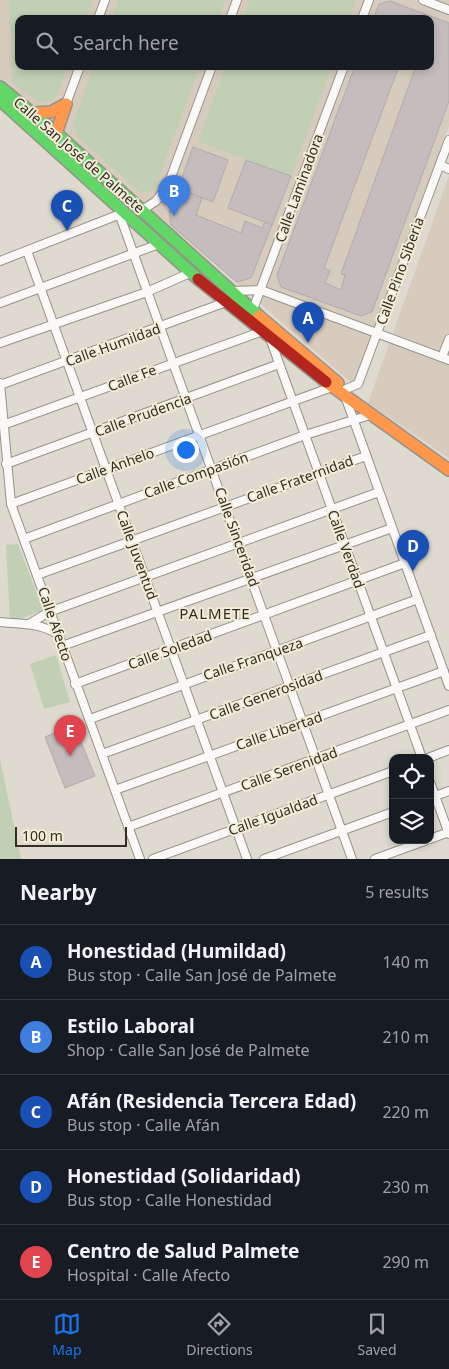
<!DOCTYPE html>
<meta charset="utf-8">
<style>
body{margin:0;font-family:"Noto Sans",sans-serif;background:#20242c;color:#f1f3f6}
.controls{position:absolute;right:15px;bottom:15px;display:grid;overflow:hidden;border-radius:10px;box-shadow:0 2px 8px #0003}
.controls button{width:45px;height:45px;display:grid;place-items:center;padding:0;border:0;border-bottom:1px solid #363941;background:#171b24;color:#f1f3f6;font:25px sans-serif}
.scale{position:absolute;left:15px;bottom:12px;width:112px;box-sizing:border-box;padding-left:5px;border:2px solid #312e26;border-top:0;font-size:14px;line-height:18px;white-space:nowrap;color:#312e26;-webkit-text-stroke:4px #f2ebd6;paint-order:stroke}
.you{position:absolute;left:185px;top:449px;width:18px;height:18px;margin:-12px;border:4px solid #fff;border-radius:50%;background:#1a73e8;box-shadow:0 0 0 8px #1a73e833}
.badge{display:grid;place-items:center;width:32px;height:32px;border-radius:50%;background:#1a73e8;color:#fff;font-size:16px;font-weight:700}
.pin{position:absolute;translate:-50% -41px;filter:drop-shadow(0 1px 2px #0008)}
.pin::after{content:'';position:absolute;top:26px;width:18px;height:15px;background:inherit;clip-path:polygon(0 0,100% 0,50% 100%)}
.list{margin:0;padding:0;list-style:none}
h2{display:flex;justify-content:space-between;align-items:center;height:65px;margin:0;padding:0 20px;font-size:21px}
h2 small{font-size:16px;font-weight:400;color:#9ea1a6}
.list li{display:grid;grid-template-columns:32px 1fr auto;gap:15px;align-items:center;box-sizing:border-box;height:75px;padding:0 20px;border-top:1px solid #363941}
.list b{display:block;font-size:19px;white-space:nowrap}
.list p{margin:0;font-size:16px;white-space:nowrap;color:#9ea1a6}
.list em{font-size:16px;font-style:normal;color:#9ea1a6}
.icon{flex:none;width:28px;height:28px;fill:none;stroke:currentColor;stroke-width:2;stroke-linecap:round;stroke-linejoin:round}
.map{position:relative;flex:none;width:449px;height:859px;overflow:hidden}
.search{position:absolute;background:#171b24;box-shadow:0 2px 8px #0003;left:15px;right:15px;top:15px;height:55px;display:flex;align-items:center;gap:12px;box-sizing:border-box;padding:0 18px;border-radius:10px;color:#9ea1a6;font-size:19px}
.sheet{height:440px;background:#171b24}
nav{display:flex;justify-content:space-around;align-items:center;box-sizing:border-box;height:70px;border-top:1px solid #363941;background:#171b24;font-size:14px;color:#9ea1a6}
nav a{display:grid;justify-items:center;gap:2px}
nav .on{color:#1a73e8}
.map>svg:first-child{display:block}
</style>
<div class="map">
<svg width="449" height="859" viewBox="0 0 449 859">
<rect width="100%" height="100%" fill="#dedacf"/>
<!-- industrial -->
<g fill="#d6cbbd" fill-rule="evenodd">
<path d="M 0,0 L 449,0 L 449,126 L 353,384 L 0,79 ZM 19,19 L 430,19 L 430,66 L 19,66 Z"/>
<path d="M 449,176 L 449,458 L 368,403 Z"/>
</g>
<!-- green -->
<g fill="#c1cfb5">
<path d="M 9,0 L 93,0 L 86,19 L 19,19 L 19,66 L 68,66 L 55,101 L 40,103 L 12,82 Z"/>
<path d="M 119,0 L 225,0 L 218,19 L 112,19 Z"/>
<path d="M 250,0 L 356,0 L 349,19 L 243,19 Z"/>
<path d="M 94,66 L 200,66 L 154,190 L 141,193 L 77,136 L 73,123 Z"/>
<path d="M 226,66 L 332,66 L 291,176 L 198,141 Z"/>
<path d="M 18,544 L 43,610 L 10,623 L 6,545 Z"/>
<path d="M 56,655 L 70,702 L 44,709 L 30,664 Z"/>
<path d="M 0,759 L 21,859 L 0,859 Z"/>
</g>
<!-- building -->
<g fill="#c6bcbe" stroke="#b0acaa">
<path d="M 390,1 L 449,23 L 449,101 L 372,312 L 361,316 L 281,287 L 277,275 L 355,66 L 399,66 L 324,268 L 330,271 L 325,283 L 341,290 L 345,275 L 341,274 L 416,66 L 430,66 L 430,19 L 373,19 L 379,4 Z"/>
<path d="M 193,147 L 228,160 L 213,202 L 178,189 Z"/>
<path d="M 246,160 L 291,176 L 272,225 L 228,208 Z"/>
<path d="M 178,189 L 202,198 L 196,215 L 241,233 L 245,221 L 262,228 L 265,222 L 272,225 L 251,278 L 237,282 L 171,225 L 169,212 Z"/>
<path d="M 74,725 L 95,776 L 65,788 L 45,737 Z"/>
</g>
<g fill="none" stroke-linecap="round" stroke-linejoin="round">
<!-- street casing -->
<g stroke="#96938a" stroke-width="10">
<g id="street">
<path d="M 423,0 L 449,10"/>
<path d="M 98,19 L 105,0"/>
<path d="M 230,19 L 237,0"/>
<path d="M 362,19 L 369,0"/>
<path d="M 66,104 L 80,66"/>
<path d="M 449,140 L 358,384 L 346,389 L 345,396 L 449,686"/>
<path d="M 440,165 L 449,169"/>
<path d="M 141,211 L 156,201 L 168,185 L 212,66"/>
<path d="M 120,216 L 352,859"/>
<path d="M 27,251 L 247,859"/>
<path d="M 0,261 L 123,213"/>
<path d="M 232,291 L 261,290 L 449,360"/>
<path d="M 0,303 L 159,244"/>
<path d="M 252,312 L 344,66"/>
<path d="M 271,341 L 422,758"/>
<path d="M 0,343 L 147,292 L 192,272"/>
<path d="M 442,357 L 449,339"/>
<path d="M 0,383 L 11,504 L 140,859"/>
<path d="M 0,385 L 226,302"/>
<path d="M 3,425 L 260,332"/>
<path d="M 6,464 L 279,364"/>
<path d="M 11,504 L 332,387"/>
<path d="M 24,539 L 305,435 L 370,415"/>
<path d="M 37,575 L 366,456"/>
<path d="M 0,622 C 19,624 41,623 57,634"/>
<path d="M 29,624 L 49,612 L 379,492"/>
<path d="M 62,646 L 392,528"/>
<path d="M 75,684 L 405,563"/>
<path d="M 90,719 L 418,599"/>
<path d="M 102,754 L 431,635"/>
<path d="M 428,758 L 449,750"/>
<path d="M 430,782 L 449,834"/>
<path d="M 115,790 L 444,671"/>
<path d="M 430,798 L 449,791"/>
<path d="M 128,827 L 449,710"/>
<path d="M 430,839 L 449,832"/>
<path d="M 153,859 L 393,771"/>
<path d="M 264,859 L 393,812"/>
<path d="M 375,859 L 427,840"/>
</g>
</g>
<!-- fast casing -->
<g stroke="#96938a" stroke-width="14">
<g id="fast">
<path d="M 0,87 L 55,132 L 259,316"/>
<path d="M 0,100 L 198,279"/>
</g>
</g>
<!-- slow casing -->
<g stroke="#96938a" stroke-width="14">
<g id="slow">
<path d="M 34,113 L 51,112 L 66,104"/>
<path d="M 55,137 L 66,104"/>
<path d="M 259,316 L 338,383"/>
<path d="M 326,382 L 449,470"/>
</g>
</g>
<!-- jam casing -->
<g stroke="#96938a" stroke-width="14">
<path id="jam" d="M 198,279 L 326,382"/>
</g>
<!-- street -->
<use href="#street" stroke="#faf9f8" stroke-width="8"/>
<!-- fast -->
<use href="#fast" stroke="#63d668" stroke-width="11"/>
<!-- slow -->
<use href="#slow" stroke="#ff974d" stroke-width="11"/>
<!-- jam -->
<use href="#jam" stroke="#b3261e" stroke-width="11"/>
</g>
<g text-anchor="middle" stroke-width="4" stroke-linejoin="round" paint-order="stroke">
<!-- street labels -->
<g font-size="14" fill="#312e26" stroke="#f2ebd6">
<text transform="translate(79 155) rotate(41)" y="5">Calle San José de Palmete</text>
<text transform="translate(299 188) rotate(-70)" y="5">Calle Laminadora</text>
<text transform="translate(400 271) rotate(-70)" y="5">Calle Pino Siberia</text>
<text transform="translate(113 345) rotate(-20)" y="5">Calle Humildad</text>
<text transform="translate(132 378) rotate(-21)" y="5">Calle Fe</text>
<text transform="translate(143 415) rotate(-20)" y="5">Calle Prudencia</text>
<text transform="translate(115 466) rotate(-20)" y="5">Calle Anhelo</text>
<text transform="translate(196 475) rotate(-20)" y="5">Calle Compasión</text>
<text transform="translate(300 479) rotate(-20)" y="5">Calle Fraternidad</text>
<text transform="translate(237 537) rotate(70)" y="5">Calle Sinceridad</text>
<text transform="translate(346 549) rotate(70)" y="5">Calle Verdad</text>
<text transform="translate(137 555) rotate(70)" y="5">Calle Juventud</text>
<text transform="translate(55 624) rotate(71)" y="5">Calle Afecto</text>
<text transform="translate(170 650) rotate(-20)" y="5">Calle Soledad</text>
<text transform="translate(253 659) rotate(-19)" y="5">Calle Franqueza</text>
<text transform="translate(266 695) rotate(-20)" y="5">Calle Generosidad</text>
<text transform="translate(279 731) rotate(-19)" y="5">Calle Libertad</text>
<text transform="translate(289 769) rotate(-20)" y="5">Calle Serenidad</text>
<text transform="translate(273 815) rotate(-20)" y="5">Calle Igualdad</text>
</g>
<!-- neighbourhood labels -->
<g font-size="15" letter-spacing="1" fill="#312e26" stroke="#f2ebd6">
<text x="215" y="619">PALMETE</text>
</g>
</g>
</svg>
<div class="controls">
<button><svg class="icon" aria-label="locate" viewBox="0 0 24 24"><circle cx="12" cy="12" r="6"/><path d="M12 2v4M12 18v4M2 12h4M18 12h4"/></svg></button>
<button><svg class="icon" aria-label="layers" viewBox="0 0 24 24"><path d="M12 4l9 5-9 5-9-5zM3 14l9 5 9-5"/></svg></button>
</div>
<div class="scale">100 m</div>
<div class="you"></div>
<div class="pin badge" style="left:308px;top:343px;background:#1a4fb4">A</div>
<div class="pin badge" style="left:174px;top:216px;background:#3f7fe0">B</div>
<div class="pin badge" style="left:67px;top:231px;background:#1a4fb4">C</div>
<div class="pin badge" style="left:413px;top:571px;background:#1a4fb4">D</div>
<div class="pin badge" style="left:70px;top:756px;background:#e0444e">E</div>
<div class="search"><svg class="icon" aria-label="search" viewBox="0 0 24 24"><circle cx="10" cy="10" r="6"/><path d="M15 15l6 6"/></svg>Search here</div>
</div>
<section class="sheet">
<h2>Nearby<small>5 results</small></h2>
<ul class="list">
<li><span class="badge" style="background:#1a4fb4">A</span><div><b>Honestidad (Humildad)</b><p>Bus stop · Calle San José de Palmete</p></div><em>140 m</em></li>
<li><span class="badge" style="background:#3f7fe0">B</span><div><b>Estilo Laboral</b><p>Shop · Calle San José de Palmete</p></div><em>210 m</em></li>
<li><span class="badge" style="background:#1a4fb4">C</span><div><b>Afán (Residencia Tercera Edad)</b><p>Bus stop · Calle Afán</p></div><em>220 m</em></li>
<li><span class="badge" style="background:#1a4fb4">D</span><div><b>Honestidad (Solidaridad)</b><p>Bus stop · Calle Honestidad</p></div><em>230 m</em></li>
<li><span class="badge" style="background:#e0444e">E</span><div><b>Centro de Salud Palmete</b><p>Hospital · Calle Afecto</p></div><em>290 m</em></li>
</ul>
</section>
<nav>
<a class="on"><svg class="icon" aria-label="map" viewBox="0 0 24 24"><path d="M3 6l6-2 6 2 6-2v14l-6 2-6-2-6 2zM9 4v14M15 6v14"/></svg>Map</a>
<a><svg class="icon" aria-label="directions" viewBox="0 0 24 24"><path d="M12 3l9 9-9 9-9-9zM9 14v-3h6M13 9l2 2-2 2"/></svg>Directions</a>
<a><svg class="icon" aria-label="saved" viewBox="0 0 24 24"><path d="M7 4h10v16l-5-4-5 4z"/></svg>Saved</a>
</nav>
